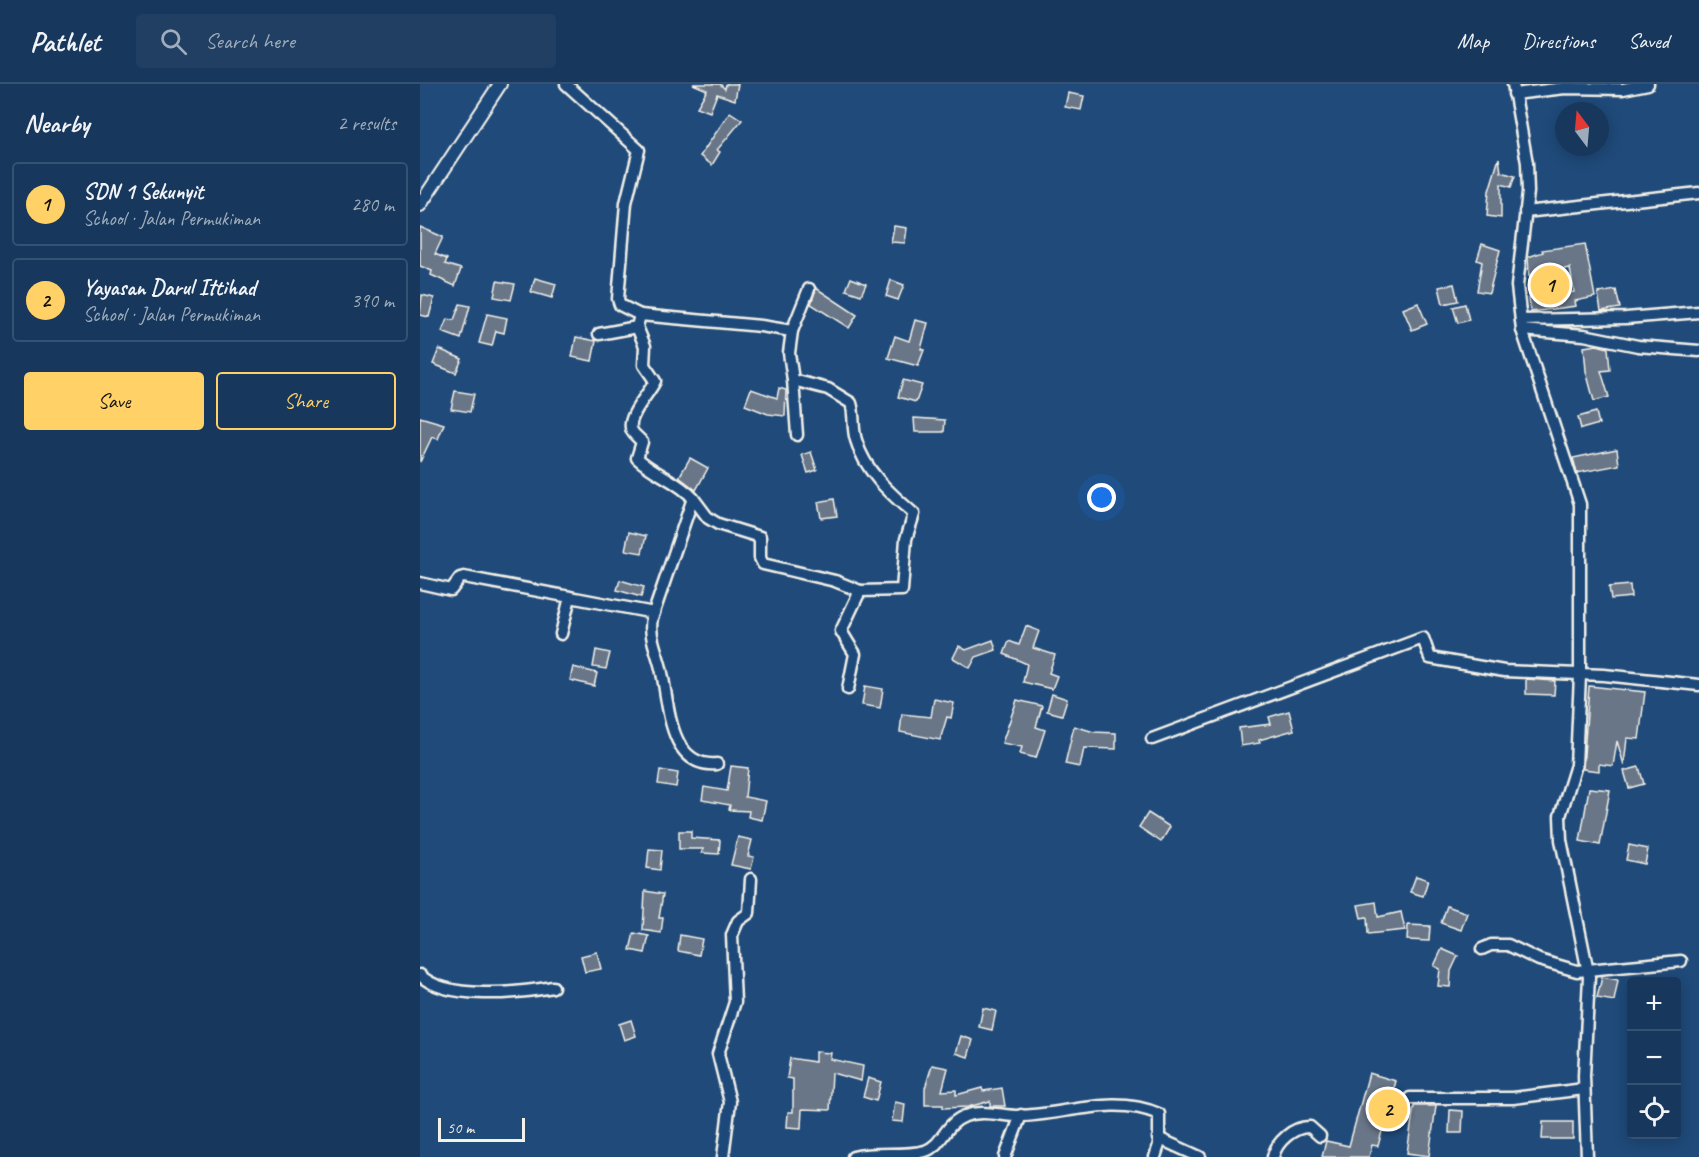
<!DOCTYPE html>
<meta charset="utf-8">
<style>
body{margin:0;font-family:Caveat,sans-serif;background:#203f62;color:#f1f3f6}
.controls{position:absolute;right:18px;bottom:18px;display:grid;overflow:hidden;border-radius:6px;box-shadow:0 3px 15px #0003}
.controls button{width:54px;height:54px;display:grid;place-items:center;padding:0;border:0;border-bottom:2px solid #365272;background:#17385c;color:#f1f3f6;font:30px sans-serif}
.compass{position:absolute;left:1135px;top:18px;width:54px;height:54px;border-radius:50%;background:#17385c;box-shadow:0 3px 15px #0003;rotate:344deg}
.scale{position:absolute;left:18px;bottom:15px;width:87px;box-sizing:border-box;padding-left:6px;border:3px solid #f4f1e8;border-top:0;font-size:16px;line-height:21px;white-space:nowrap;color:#f4f1e8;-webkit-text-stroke:4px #1f4a7a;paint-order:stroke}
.you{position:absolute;left:682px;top:414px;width:21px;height:21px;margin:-15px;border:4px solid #fff;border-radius:50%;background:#1a73e8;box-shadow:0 0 0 9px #1a73e833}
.badge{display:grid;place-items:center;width:39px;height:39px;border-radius:50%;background:#ffd166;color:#111;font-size:20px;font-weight:700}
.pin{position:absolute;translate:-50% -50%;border:3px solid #fff;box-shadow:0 2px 6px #0006}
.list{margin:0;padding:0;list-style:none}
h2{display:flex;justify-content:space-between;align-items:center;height:78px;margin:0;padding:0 24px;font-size:26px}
h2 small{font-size:20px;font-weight:400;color:#9eacbb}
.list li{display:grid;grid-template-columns:39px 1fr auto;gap:18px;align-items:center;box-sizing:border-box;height:84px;margin:0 12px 12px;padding:0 12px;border:2px solid #365272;border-radius:6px}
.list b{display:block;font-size:22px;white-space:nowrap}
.list p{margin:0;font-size:20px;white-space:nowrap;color:#9eacbb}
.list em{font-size:20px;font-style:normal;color:#9eacbb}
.actions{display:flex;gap:12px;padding:18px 24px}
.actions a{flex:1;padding:14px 0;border:2px solid #ffd166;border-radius:6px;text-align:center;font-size:21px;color:#ffd166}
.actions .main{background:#ffd166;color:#111}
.icon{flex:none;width:33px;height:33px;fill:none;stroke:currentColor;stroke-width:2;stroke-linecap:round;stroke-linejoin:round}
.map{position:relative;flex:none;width:1279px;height:1073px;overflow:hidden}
header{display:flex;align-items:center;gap:36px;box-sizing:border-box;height:84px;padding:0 30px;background:#17385c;border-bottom:2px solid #365272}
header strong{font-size:28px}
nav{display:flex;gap:33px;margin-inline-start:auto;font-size:21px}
.search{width:420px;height:54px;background:#203f62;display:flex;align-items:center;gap:15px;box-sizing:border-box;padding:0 21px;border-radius:6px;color:#9eacbb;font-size:22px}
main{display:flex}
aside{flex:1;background:#17385c}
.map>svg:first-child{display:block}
</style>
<header>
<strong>Pathlet</strong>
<div class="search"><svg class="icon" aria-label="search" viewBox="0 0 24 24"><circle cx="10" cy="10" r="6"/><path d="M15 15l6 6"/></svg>Search here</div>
<nav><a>Map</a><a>Directions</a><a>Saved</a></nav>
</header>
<main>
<aside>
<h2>Nearby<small>2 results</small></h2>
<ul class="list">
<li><span class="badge">1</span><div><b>SDN 1 Sekunyit</b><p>School · Jalan Permukiman</p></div><em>280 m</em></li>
<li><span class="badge">2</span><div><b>Yayasan Darul Ittihad</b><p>School · Jalan Permukiman</p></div><em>390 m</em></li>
</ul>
<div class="actions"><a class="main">Save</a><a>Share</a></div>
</aside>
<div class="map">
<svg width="1279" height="1073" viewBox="0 0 1279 1073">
<rect width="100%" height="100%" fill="#1f4a7a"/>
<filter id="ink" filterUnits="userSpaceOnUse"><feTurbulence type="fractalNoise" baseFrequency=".0167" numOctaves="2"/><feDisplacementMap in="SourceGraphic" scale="12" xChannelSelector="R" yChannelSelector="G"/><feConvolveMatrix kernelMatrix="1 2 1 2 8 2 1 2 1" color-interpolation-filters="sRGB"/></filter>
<g filter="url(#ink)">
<!-- building -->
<g fill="#697688" stroke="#f4f1e8" stroke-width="1.5">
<path d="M 273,0 L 300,0 L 305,5 L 306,0 L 318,0 L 315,16 L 297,10 L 290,28 L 277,23 L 287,6 Z"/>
<path d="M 648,9 L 664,12 L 661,26 L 645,23 Z"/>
<path d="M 310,28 L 322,36 L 297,66 L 300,68 L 292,81 L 280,72 Z"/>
<path d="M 1079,74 L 1081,88 L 1095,92 L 1091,103 L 1081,100 L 1081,134 L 1067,132 L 1069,107 Z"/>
<path d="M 474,142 L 487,144 L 485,159 L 471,158 Z"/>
<path d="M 0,143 L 23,153 L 15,170 L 27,175 L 25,180 L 41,185 L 35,202 L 11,191 L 12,187 L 0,182 Z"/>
<path d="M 1062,160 L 1080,166 L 1069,209 L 1057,207 L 1062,178 L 1057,176 Z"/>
<path d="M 1165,160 L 1175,213 L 1155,217 L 1156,222 L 1111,228 L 1109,214 L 1154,208 L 1150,184 L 1109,192 L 1108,173 L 1123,168 L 1122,166 Z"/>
<path d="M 115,194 L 136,200 L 132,214 L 111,208 Z"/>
<path d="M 431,194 L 446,200 L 441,211 L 426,206 Z"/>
<path d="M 471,196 L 484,201 L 478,216 L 466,212 Z"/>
<path d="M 77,197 L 95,200 L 91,216 L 74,213 Z"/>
<path d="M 1034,200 L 1038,217 L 1023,220 L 1019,203 Z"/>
<path d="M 396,204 L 437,231 L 429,244 L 391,220 Z"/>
<path d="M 1196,206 L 1200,224 L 1181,227 L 1178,209 Z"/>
<path d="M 2,211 L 14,214 L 9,233 L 0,231 Z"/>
<path d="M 998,219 L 1007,240 L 992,246 L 983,225 Z"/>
<path d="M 40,220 L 50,222 L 41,255 L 22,248 L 27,235 L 34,236 Z"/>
<path d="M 1045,220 L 1049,236 L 1038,239 L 1033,223 Z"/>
<path d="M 67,230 L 87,234 L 84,249 L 76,247 L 72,262 L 59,259 Z"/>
<path d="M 495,236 L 508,239 L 501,265 L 504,266 L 498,282 L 468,274 L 475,252 L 489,257 Z"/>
<path d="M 156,253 L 176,257 L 172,277 L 152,273 Z"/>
<path d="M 1177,261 L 1188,264 L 1190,286 L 1181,287 L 1189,313 L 1174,317 L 1166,287 L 1164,263 Z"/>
<path d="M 19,265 L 42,275 L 36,289 L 13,280 Z"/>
<path d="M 483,296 L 502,301 L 496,318 L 478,313 Z"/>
<path d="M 359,304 L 366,306 L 365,332 L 348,330 L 325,321 L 331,305 L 357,314 Z"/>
<path d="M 35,307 L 54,310 L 50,328 L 31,325 Z"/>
<path d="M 1176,328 L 1179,340 L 1161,345 L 1158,333 Z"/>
<path d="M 0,333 L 24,340 L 18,355 L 12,353 L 0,378 Z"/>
<path d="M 494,334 L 525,336 L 524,348 L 495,348 Z"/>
<path d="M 1197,365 L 1199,381 L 1157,389 L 1153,374 Z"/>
<path d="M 391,368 L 397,386 L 388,389 L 382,371 Z"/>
<path d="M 270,374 L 288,384 L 276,406 L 259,393 Z"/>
<path d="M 414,415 L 417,432 L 401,434 L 398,418 Z"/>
<path d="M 209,448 L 226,452 L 222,469 L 205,466 Z"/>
<path d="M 200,496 L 224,503 L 221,513 L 197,506 Z"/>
<path d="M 1210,501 L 1211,513 L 1191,515 L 1189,503 Z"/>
<path d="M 606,542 L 619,547 L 613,564 L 635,571 L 629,589 L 637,592 L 632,605 L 603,598 L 607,580 L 584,570 L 589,557 L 599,561 Z"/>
<path d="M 573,556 L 576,566 L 556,573 L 550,584 L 533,574 L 539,562 L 546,566 Z"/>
<path d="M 176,566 L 190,569 L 186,585 L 173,583 Z"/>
<path d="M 153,583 L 177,589 L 174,602 L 150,596 Z"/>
<path d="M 1106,595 L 1135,597 L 1134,611 L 1106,610 Z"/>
<path d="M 445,602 L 463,605 L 460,624 L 442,621 Z"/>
<path d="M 1169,602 L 1225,608 L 1219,655 L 1207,654 L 1204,681 L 1197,657 L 1193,682 L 1179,680 L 1179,687 L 1163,685 Z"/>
<path d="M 632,610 L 647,615 L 642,631 L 627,627 Z"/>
<path d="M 514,615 L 534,619 L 531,634 L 527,633 L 520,656 L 480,648 L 482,630 L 511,633 Z"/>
<path d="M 597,616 L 622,622 L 616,643 L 625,646 L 616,674 L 600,670 L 602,663 L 582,659 Z"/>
<path d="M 869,627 L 874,646 L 839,656 L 840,659 L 821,662 L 819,644 L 851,640 L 849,633 Z"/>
<path d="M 654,642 L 674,648 L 696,649 L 696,665 L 664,664 L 660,683 L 645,680 Z"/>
<path d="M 311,682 L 328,684 L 325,713 L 346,717 L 342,736 L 328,733 L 329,727 L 309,726 L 310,721 L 282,716 L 284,703 L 307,707 Z"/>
<path d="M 1219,683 L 1224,700 L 1209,704 L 1204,687 Z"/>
<path d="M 240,686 L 258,689 L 256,703 L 238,700 Z"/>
<path d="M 1169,704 L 1190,706 L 1180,761 L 1160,757 Z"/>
<path d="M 728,729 L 750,743 L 741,758 L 719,743 Z"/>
<path d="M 259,747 L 271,747 L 271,754 L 300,756 L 299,770 L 282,769 L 283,765 L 259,765 Z"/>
<path d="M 318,753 L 332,756 L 328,772 L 334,773 L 331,785 L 311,781 Z"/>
<path d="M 1209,761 L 1228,765 L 1225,780 L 1206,776 Z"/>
<path d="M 229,765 L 242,766 L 240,786 L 227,784 Z"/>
<path d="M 996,792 L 1008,796 L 1003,812 L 990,808 Z"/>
<path d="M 225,807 L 243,810 L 239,834 L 243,834 L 241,849 L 223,846 Z"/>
<path d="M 956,818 L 958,833 L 981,828 L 985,846 L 948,850 L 947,833 L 941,834 L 938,821 Z"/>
<path d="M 1027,822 L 1047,829 L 1041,846 L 1021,839 Z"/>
<path d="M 988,841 L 1010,842 L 1009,857 L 987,856 Z"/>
<path d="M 214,849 L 229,852 L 225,869 L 210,866 Z"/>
<path d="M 260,851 L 282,855 L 279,871 L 258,867 Z"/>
<path d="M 1022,865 L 1038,872 L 1031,887 L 1030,903 L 1018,902 L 1020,885 L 1014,882 Z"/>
<path d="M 177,868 L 181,885 L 165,888 L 161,872 Z"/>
<path d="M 1182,893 L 1198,896 L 1194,917 L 1177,914 Z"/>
<path d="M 563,924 L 576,927 L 572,946 L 559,943 Z"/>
<path d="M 211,936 L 216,952 L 204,956 L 199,940 Z"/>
<path d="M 541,952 L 553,956 L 548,973 L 536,969 Z"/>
<path d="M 395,968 L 411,969 L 410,975 L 443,982 L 441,997 L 412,989 L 410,1026 L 382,1025 L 381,1044 L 367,1043 L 368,1028 L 373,1028 L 373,995 L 367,994 L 370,974 L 395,978 Z"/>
<path d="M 512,981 L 528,984 L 522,1007 L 536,1006 L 536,1011 L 562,1004 L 563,1007 L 582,1004 L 585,1022 L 570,1022 L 570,1017 L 548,1023 L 523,1024 L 523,1021 L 505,1021 L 505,1004 Z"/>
<path d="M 949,989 L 976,997 L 958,1062 L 952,1061 L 949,1073 L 902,1073 L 906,1057 L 929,1062 Z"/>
<path d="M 448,994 L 461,998 L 456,1017 L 443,1013 Z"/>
<path d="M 475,1018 L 485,1020 L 483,1038 L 472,1037 Z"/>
<path d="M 994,1022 L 1016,1022 L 1009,1072 L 987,1069 Z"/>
<path d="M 1030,1026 L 1043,1027 L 1042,1049 L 1029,1049 Z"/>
<path d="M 1123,1038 L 1153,1038 L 1153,1055 L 1122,1055 Z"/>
</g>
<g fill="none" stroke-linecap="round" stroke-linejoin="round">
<!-- minor casing -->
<g stroke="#f4f1e8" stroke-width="15">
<g id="minor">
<path d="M 146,0 L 219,66 L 206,119 L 198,215 L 200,221 L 220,231 L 217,243 L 179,250"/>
<path d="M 1093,0 L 1107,79 L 1108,108 L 1097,202 L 1102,246 L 1160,420 L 1160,591 L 1156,681 L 1140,732 L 1141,756 L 1169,893 L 1164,992 L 1167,1073"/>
<path d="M 1094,10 L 1145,4 L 1203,5 L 1228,0"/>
<path d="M 1105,128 L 1279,109"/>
<path d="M 389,205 L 372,247 L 369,269 L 373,296 L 408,305 L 431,319 C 435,331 432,344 436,356 C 445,388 471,410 494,430 L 486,455 L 482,506 L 440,507"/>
<path d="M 220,231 L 341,242 L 372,247"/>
<path d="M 1101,236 L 1206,234 L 1279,228"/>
<path d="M 217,243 L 225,262 L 224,281 L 235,297 C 229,310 205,334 212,347 C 214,351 219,354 222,358 L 217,374 C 234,390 258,397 273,414 L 232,534 C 228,553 239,571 242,589 C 249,621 249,684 297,680"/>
<path d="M 1102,246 L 1164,251 L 1218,262 L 1279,267"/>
<path d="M 373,296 L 377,351"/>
<path d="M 273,414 L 288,434 L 298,440 L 340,453 L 340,474 L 343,480 L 415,497 L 440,507 L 421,547 L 435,570 L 428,605"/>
<path d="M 0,499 L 31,506 L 40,494 L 44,493 L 150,513 L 141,550"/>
<path d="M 150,513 L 234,529"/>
<path d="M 732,655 L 1003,554 L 1010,574 L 1084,587 L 1184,591 L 1279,601"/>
<path d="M 1062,865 L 1071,861 L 1088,861 L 1119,876 L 1157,887 L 1261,877"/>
<path d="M 0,891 C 26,917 100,909 133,903"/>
<path d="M 990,1014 L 1093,1014 L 1164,1005"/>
<path d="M 738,1054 L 780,1073"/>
<path d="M 303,1073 L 310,1018 L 298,970 L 315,918 L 312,851 L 318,837 L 329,829 L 331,795"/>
<path d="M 433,1073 C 456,1067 482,1073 505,1067 C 523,1061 524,1040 545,1032 C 563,1025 581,1032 599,1032 C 646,1031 694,1010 739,1030 L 739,1061 L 735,1073"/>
<path d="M 585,1073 L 601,1031"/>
<path d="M 853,1073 C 856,1058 874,1042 890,1043 L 900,1052"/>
</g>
</g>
<!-- tertiary casing -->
<g stroke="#f4f1e8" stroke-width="16">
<path id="tertiary" d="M 0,121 L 80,0"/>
</g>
<!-- minor -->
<use href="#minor" stroke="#1f4a7a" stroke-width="10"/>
<!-- tertiary -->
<use href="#tertiary" stroke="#1f4a7a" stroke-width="12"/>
</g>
</g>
</svg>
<div class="controls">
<button>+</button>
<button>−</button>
<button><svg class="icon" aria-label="locate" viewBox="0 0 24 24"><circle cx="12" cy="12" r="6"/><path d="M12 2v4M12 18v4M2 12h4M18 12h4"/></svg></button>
</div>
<svg class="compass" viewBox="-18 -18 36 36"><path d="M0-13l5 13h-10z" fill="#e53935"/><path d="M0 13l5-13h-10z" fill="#9eacbb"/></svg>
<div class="scale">50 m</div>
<div class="you"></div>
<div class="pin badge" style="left:1130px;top:201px">1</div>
<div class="pin badge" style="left:968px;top:1025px">2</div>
</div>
</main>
